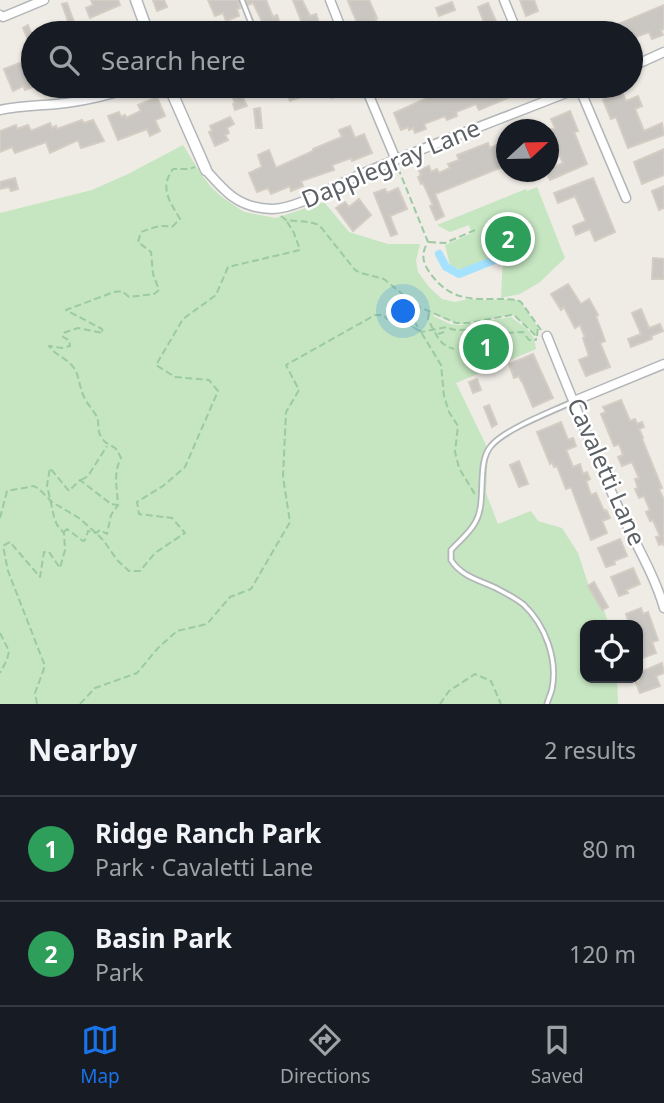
<!DOCTYPE html>
<meta charset="utf-8">
<style>
body{margin:0;font-family:"Noto Sans",sans-serif;background:#242831;color:#f1f3f6}
.controls{position:absolute;right:21px;bottom:21px;display:grid;overflow:hidden;border-radius:14px;box-shadow:0 2px 5px #0004}
.controls button{width:63px;height:63px;display:grid;place-items:center;padding:0;border:0;border-bottom:2px solid #363941;background:#171b24;color:#f1f3f6;font:35px sans-serif}
.compass{position:absolute;left:496px;top:119px;width:63px;height:63px;border-radius:50%;background:#171b24;box-shadow:0 2px 5px #0004;rotate:68deg}
.you{position:absolute;left:404px;top:312px;width:24px;height:24px;margin:-18px;border:5px solid #fff;border-radius:50%;background:#1a73e8;box-shadow:0 0 0 10px #1a73e833}
.badge{display:grid;place-items:center;width:46px;height:46px;border-radius:50%;background:#1a73e8;color:#fff;font-size:23px;font-weight:700}
.pin{position:absolute;translate:-50% -50%;border:4px solid #fff;box-shadow:0 2px 7px #0006}
.list{margin:0;padding:0;list-style:none}
h2{display:flex;justify-content:space-between;align-items:center;height:91px;margin:0;padding:0 28px;font-size:30px}
h2 small{font-size:23px;font-weight:400;color:#9ea1a6}
.list li{display:grid;grid-template-columns:46px 1fr auto;gap:21px;align-items:center;box-sizing:border-box;height:105px;padding:0 28px;border-top:2px solid #363941}
.list b{display:block;font-size:26px;white-space:nowrap}
.list p{margin:0;font-size:23px;white-space:nowrap;color:#9ea1a6}
.list em{font-size:23px;font-style:normal;color:#9ea1a6}
.icon{flex:none;width:38px;height:38px;fill:none;stroke:currentColor;stroke-width:2;stroke-linecap:round;stroke-linejoin:round}
.map{position:relative;flex:none;width:664px;height:704px;overflow:hidden}
.search{position:absolute;background:#171b24;box-shadow:0 2px 5px #0004;left:21px;right:21px;top:21px;height:77px;display:flex;align-items:center;gap:18px;box-sizing:border-box;padding:0 24px;border-radius:38px;color:#9ea1a6;font-size:26px}
.sheet{height:301px;background:#171b24}
nav{display:flex;justify-content:space-around;align-items:center;box-sizing:border-box;height:98px;border-top:2px solid #363941;background:#171b24;font-size:19px;color:#9ea1a6}
nav a{display:grid;justify-items:center;gap:4px}
nav .on{color:#1a73e8}
.map>svg:first-child{display:block}
</style>
<div class="map">
<svg width="664" height="704" viewBox="0 0 664 704">
<rect width="100%" height="100%" fill="#efebe5"/>
<!-- green -->
<g fill="#c5e6c1">
<path d="M 183,145 L 201,174 L 211,187 L 222,197 L 244,212 L 276,218 L 324,202 L 349,232 L 388,244 L 420,244 L 416,261 L 418,272 L 429,287 L 442,299 L 455,302 L 468,299 L 486,300 L 514,299 L 521,302 L 538,327 L 537,337 L 515,316 L 511,315 L 462,324 L 450,321 L 433,314 L 433,316 L 450,324 L 460,325 L 511,317 L 528,330 L 534,338 L 536,349 L 456,383 L 488,449 L 486,493 L 498,524 L 531,511 L 538,521 L 562,528 L 578,553 L 591,593 L 604,610 L 609,625 L 585,625 L 585,678 L 617,678 L 618,704 L 0,704 L 0,213 L 92,190 L 128,174 Z"/>
<path d="M 537,187 L 565,258 L 540,282 L 520,294 L 501,298 L 503,256 L 500,254 L 461,270 L 450,265 L 445,245 L 472,233 L 469,225 L 450,232 L 437,225 L 526,189 L 527,191 Z"/>
</g>
<g fill="none" stroke-linecap="round" stroke-linejoin="round">
<!-- canal -->
<path stroke="#a5e2fe" stroke-width="8" d="M 439,254 L 446,267 L 459,274 L 502,257"/>
</g>
<!-- building -->
<g fill="#cac6c1" stroke="#d4cdc3" stroke-width="2">
<path d="M 91,0 L 118,0 L 120,5 L 90,18 L 86,8 L 93,5 Z"/>
<path d="M 153,0 L 164,0 L 167,7 L 157,11 Z"/>
<path d="M 208,0 L 238,0 L 240,8 L 237,9 L 239,16 L 226,21 L 223,13 L 215,16 Z"/>
<path d="M 247,0 L 266,0 L 273,17 L 277,15 L 282,29 L 272,33 L 259,33 L 258,30 L 265,27 L 253,3 L 248,5 Z"/>
<path d="M 293,0 L 302,0 L 310,16 L 316,14 L 322,31 L 316,33 L 306,33 Z"/>
<path d="M 352,0 L 369,0 L 377,18 L 375,18 L 382,33 L 369,33 L 364,23 L 358,25 L 348,1 Z"/>
<path d="M 520,0 L 534,0 L 538,11 L 526,16 Z"/>
<path d="M 452,2 L 455,10 L 439,16 L 436,8 Z"/>
<path d="M 67,3 L 74,22 L 69,24 L 62,4 Z"/>
<path d="M 488,3 L 498,26 L 487,30 L 478,7 Z"/>
<path d="M 664,5 L 664,29 L 661,30 L 663,35 L 652,39 L 649,32 L 631,39 L 631,33 L 597,33 Z"/>
<path d="M 28,25 L 33,38 L 33,52 L 23,28 Z"/>
<path d="M 33,58 L 33,87 L 25,90 L 23,86 L 13,91 L 4,69 Z"/>
<path d="M 228,86 L 237,86 L 247,106 L 235,110 L 233,104 L 235,103 Z"/>
<path d="M 284,86 L 306,86 L 309,94 L 290,101 Z"/>
<path d="M 322,86 L 337,86 L 338,87 L 345,86 L 347,92 L 332,98 L 330,94 L 326,96 Z"/>
<path d="M 464,86 L 525,86 L 507,94 L 508,98 L 479,110 L 476,104 L 456,112 L 457,116 L 447,120 L 445,116 L 424,124 L 426,129 L 415,133 L 413,128 L 409,130 L 408,127 L 401,130 L 394,113 L 425,99 L 424,95 L 432,91 L 434,97 Z"/>
<path d="M 622,92 L 626,101 L 638,96 L 642,106 L 635,109 L 644,131 L 662,123 L 664,135 L 628,148 L 616,117 L 611,119 L 603,100 Z"/>
<path d="M 157,97 L 165,116 L 155,120 L 160,131 L 150,136 L 147,129 L 118,140 L 108,116 L 119,112 L 121,117 L 125,115 L 126,118 L 141,111 L 138,105 Z"/>
<path d="M 260,108 L 262,128 L 256,128 L 254,109 Z"/>
<path d="M 570,111 L 578,131 L 574,132 L 587,164 L 550,180 L 546,172 L 549,172 L 549,169 L 563,163 L 555,144 L 549,147 L 549,130 L 555,128 L 551,119 Z"/>
<path d="M 230,117 L 234,124 L 227,128 L 229,133 L 225,135 L 228,140 L 215,146 L 209,132 L 212,131 L 210,126 Z"/>
<path d="M 82,120 L 84,123 L 93,120 L 104,141 L 81,148 L 78,140 L 50,153 L 46,142 L 15,153 L 12,147 L 0,152 L 0,131 L 16,125 L 17,129 L 28,125 L 31,131 L 50,123 L 52,128 L 56,126 L 57,129 Z"/>
<path d="M 350,126 L 355,138 L 364,134 L 372,153 L 352,161 L 351,158 L 332,165 L 334,170 L 301,181 L 303,186 L 291,191 L 290,186 L 271,194 L 268,188 L 257,192 L 249,173 L 262,167 L 258,155 L 269,150 L 276,168 L 313,151 L 313,149 L 342,137 L 339,130 Z"/>
<path d="M 488,143 L 490,148 L 501,143 L 507,157 L 507,165 L 435,194 L 444,216 L 436,220 L 430,206 L 433,205 L 423,183 L 421,184 L 418,177 L 421,175 L 419,171 L 429,166 L 431,172 L 437,169 L 439,173 L 450,168 L 448,164 L 459,160 L 457,155 Z"/>
<path d="M 664,149 L 664,175 L 642,184 L 634,162 Z"/>
<path d="M 15,178 L 18,189 L 11,191 L 9,187 L 0,189 L 0,182 Z"/>
<path d="M 593,178 L 615,232 L 595,241 L 590,229 L 576,235 L 573,226 L 586,221 L 575,196 L 558,203 L 554,193 Z"/>
<path d="M 664,186 L 664,208 L 659,210 L 652,191 Z"/>
<path d="M 398,188 L 407,209 L 390,216 L 397,234 L 391,236 L 374,193 L 385,189 L 387,193 Z"/>
<path d="M 359,199 L 371,215 L 353,231 L 336,208 L 345,202 L 349,207 Z"/>
<path d="M 653,258 L 664,259 L 664,279 L 652,279 Z"/>
<path d="M 568,284 L 581,304 L 589,299 L 598,315 L 596,316 L 605,341 L 600,343 L 610,367 L 586,376 L 579,360 L 589,356 L 583,338 L 585,337 L 580,325 L 575,328 L 564,307 L 561,310 L 551,294 Z"/>
<path d="M 641,309 L 649,328 L 660,324 L 663,331 L 651,336 L 652,339 L 631,347 L 628,339 L 641,334 L 632,313 Z"/>
<path d="M 533,354 L 553,398 L 533,407 L 522,381 L 521,381 L 519,376 L 514,378 L 509,364 Z"/>
<path d="M 477,379 L 481,390 L 473,393 L 469,382 Z"/>
<path d="M 621,400 L 630,421 L 635,419 L 637,424 L 642,422 L 644,427 L 639,429 L 643,438 L 642,439 L 662,488 L 659,489 L 664,500 L 664,546 L 663,543 L 659,545 L 656,537 L 660,536 L 653,520 L 650,521 L 646,512 L 650,510 L 644,496 L 639,498 L 635,489 L 638,488 L 635,479 L 639,478 L 632,462 L 622,466 L 618,457 L 623,455 L 619,444 L 614,446 L 601,414 L 606,412 L 603,407 Z"/>
<path d="M 489,405 L 497,424 L 492,427 L 484,407 Z"/>
<path d="M 561,422 L 568,440 L 573,438 L 576,446 L 566,450 L 573,467 L 580,464 L 583,474 L 587,472 L 590,479 L 586,481 L 591,495 L 596,493 L 604,511 L 606,510 L 610,518 L 602,521 L 607,533 L 591,540 L 571,487 L 566,489 L 557,466 L 554,467 L 552,462 L 550,464 L 537,432 Z"/>
<path d="M 519,461 L 528,484 L 519,487 L 510,465 Z"/>
<path d="M 620,539 L 627,556 L 614,561 L 615,564 L 606,567 L 598,548 Z"/>
<path d="M 633,568 L 640,584 L 626,590 L 628,593 L 619,596 L 611,577 Z"/>
<path d="M 594,582 L 608,607 L 602,610 L 588,586 Z"/>
<path d="M 641,608 L 643,614 L 648,612 L 658,640 L 652,642 L 656,653 L 640,659 L 638,653 L 638,625 L 630,625 L 626,614 Z"/>
<path d="M 662,663 L 664,673 L 656,676 L 660,686 L 640,693 L 636,683 L 640,682 L 638,673 Z"/>
</g>
<g fill="none" stroke-linecap="round" stroke-linejoin="round">
<!-- service casing -->
<g stroke="#b2b6b9" stroke-width="7">
<g id="service">
<path d="M 242,0 L 255,33"/>
<path d="M 547,704 C 548,699 551,694 552,689 C 558,659 545,625 524,605 C 516,598 505,593 496,588 C 479,580 461,576 451,560 L 451,550 C 459,541 471,532 476,521 C 487,501 476,463 491,446 C 505,429 551,412 572,402"/>
</g>
</g>
<!-- minor casing -->
<g stroke="#b2b6b9" stroke-width="11">
<g id="minor">
<path d="M 330,0 L 343,33"/>
<path d="M 504,0 L 513,22"/>
<path d="M 0,15 L 3,17 L 44,0"/>
<path d="M 631,67 L 664,52"/>
<path d="M 365,86 L 396,160"/>
<path d="M 579,87 L 626,198"/>
<path d="M 0,110 C 22,105 44,106 66,103 C 91,100 113,94 137,86"/>
<path d="M 206,170 C 226,193 239,208 272,209 C 298,209 341,182 366,172 C 438,142 511,115 584,86"/>
<path d="M 547,336 C 569,391 591,446 615,500 C 631,537 653,570 664,608"/>
<path d="M 574,401 L 664,364"/>
</g>
</g>
<!-- tertiary casing -->
<g stroke="#b2b6b9" stroke-width="13">
<g id="tertiary">
<path d="M 136,0 L 148,33"/>
<path d="M 169,86 L 206,170"/>
</g>
</g>
<!-- path -->
<g stroke="#9bcaa3" stroke-width="2" stroke-dasharray="7 3.5" stroke-linecap="butt">
<path d="M 398,168 L 428,242 C 421,253 422,262 430,273 C 455,308 483,296 517,300 L 521,302 L 541,330"/>
<path d="M 281,216 L 286,220 C 298,222 310,220 320,226 L 355,270 L 361,273 L 384,279 L 417,306 L 456,323 L 468,323 L 511,315 L 515,316 L 537,337 L 538,327"/>
<path d="M 429,242 L 445,243 L 475,230"/>
<path d="M 429,313 L 428,320 C 437,334 437,344 454,349"/>
<path d="M 414,321 L 421,332 L 447,327 C 458,334 464,325 477,335 L 485,335"/>
<path d="M 406,323 L 413,327 L 412,322"/>
<path d="M 413,327 L 421,332 L 441,365 L 444,396 L 449,412 L 458,426 L 455,452 L 459,468 L 476,496"/>
<circle cx="495" cy="339" r="11"/>
<path d="M 507,333 L 523,332 L 529,340 L 536,340 L 536,338"/>
<path d="M 438,334 L 444,332"/>
<path d="M 81,480 L 88,476 L 107,446"/>
<path d="M 0,518 L 7,491 L 34,486 L 39,489 L 52,502 L 79,518 L 96,533 L 104,541 L 117,560 L 129,571 L 140,571 L 155,553 L 185,533 L 172,518 L 139,514 L 137,502 L 163,486 L 185,467 L 218,391 L 209,380 L 175,377 L 156,365 L 183,319 L 216,295 L 228,267 L 300,250 L 294,233 L 286,220"/>
<path d="M 64,532 L 67,529 L 83,541 L 85,540 L 88,531 L 96,533 L 100,530 L 107,534 L 111,515 L 118,505"/>
<path d="M 0,633 L 9,651 L 7,660 L 0,673"/>
<path d="M 37,704 L 35,693 L 45,666 L 8,571 L 3,546 L 10,542 L 40,577 L 44,552 L 49,552 L 60,568 L 65,550 L 64,533 L 57,525 L 54,517 L 47,485 L 50,468 L 69,491 L 80,480 L 111,504 L 118,505 C 117,488 113,473 121,458 C 119,454 118,451 115,448 C 110,444 105,444 102,438 C 96,430 100,425 97,417 C 94,411 88,405 85,399 C 79,388 80,377 74,368 C 67,358 55,355 49,346 L 62,348 L 70,346 L 69,340 L 63,337 L 63,333 L 78,328 L 103,333 L 102,329 L 66,310 L 114,292 L 122,291 L 129,297 L 154,294 L 159,290 L 153,274 L 151,252 L 138,242 L 141,232 C 152,228 160,224 172,227 L 180,219 C 170,202 159,188 173,169 L 189,169 L 195,167"/>
<path d="M 80,704 L 95,688 L 137,673 L 158,648 L 177,631 L 207,624 L 230,597 L 251,589 L 290,522 L 283,477 L 286,412 L 299,390 L 286,365 L 375,315 L 383,315 L 387,319 C 395,317 404,323 414,321 L 403,296"/>
<path d="M 440,704 L 449,691 L 475,674 L 491,681 L 501,704"/>
</g>
<!-- service -->
<use href="#service" stroke="#fff" stroke-width="3.5"/>
<!-- minor -->
<use href="#minor" stroke="#fff" stroke-width="8"/>
<!-- tertiary -->
<use href="#tertiary" stroke="#fff" stroke-width="10"/>
</g>
<g text-anchor="middle" stroke-width="5" stroke-linejoin="round" paint-order="stroke">
<!-- street labels -->
<g font-size="24" fill="#5c6165" stroke="#fff">
<text transform="translate(391 164) rotate(-23)" y="8">Dapplegray Lane</text>
<text transform="translate(606 472) rotate(66)" y="8">Cavaletti Lane</text>
</g>
</g>
</svg>
<div class="controls">
<button><svg class="icon" aria-label="locate" viewBox="0 0 24 24"><circle cx="12" cy="12" r="6"/><path d="M12 2v4M12 18v4M2 12h4M18 12h4"/></svg></button>
</div>
<svg class="compass" viewBox="-18 -18 36 36"><path d="M0-13l5 13h-10z" fill="#e53935"/><path d="M0 13l5-13h-10z" fill="#9ea1a6"/></svg>
<div class="you"></div>
<div class="pin badge" style="left:486px;top:347px;background:#2e9e5b">1</div>
<div class="pin badge" style="left:508px;top:239px;background:#2e9e5b">2</div>
<div class="search"><svg class="icon" aria-label="search" viewBox="0 0 24 24"><circle cx="10" cy="10" r="6"/><path d="M15 15l6 6"/></svg>Search here</div>
</div>
<section class="sheet">
<h2>Nearby<small>2 results</small></h2>
<ul class="list">
<li><span class="badge" style="background:#2e9e5b">1</span><div><b>Ridge Ranch Park</b><p>Park · Cavaletti Lane</p></div><em>80 m</em></li>
<li><span class="badge" style="background:#2e9e5b">2</span><div><b>Basin Park</b><p>Park</p></div><em>120 m</em></li>
</ul>
</section>
<nav>
<a class="on"><svg class="icon" aria-label="map" viewBox="0 0 24 24"><path d="M3 6l6-2 6 2 6-2v14l-6 2-6-2-6 2zM9 4v14M15 6v14"/></svg>Map</a>
<a><svg class="icon" aria-label="directions" viewBox="0 0 24 24"><path d="M12 3l9 9-9 9-9-9zM9 14v-3h6M13 9l2 2-2 2"/></svg>Directions</a>
<a><svg class="icon" aria-label="saved" viewBox="0 0 24 24"><path d="M7 4h10v16l-5-4-5 4z"/></svg>Saved</a>
</nav>
